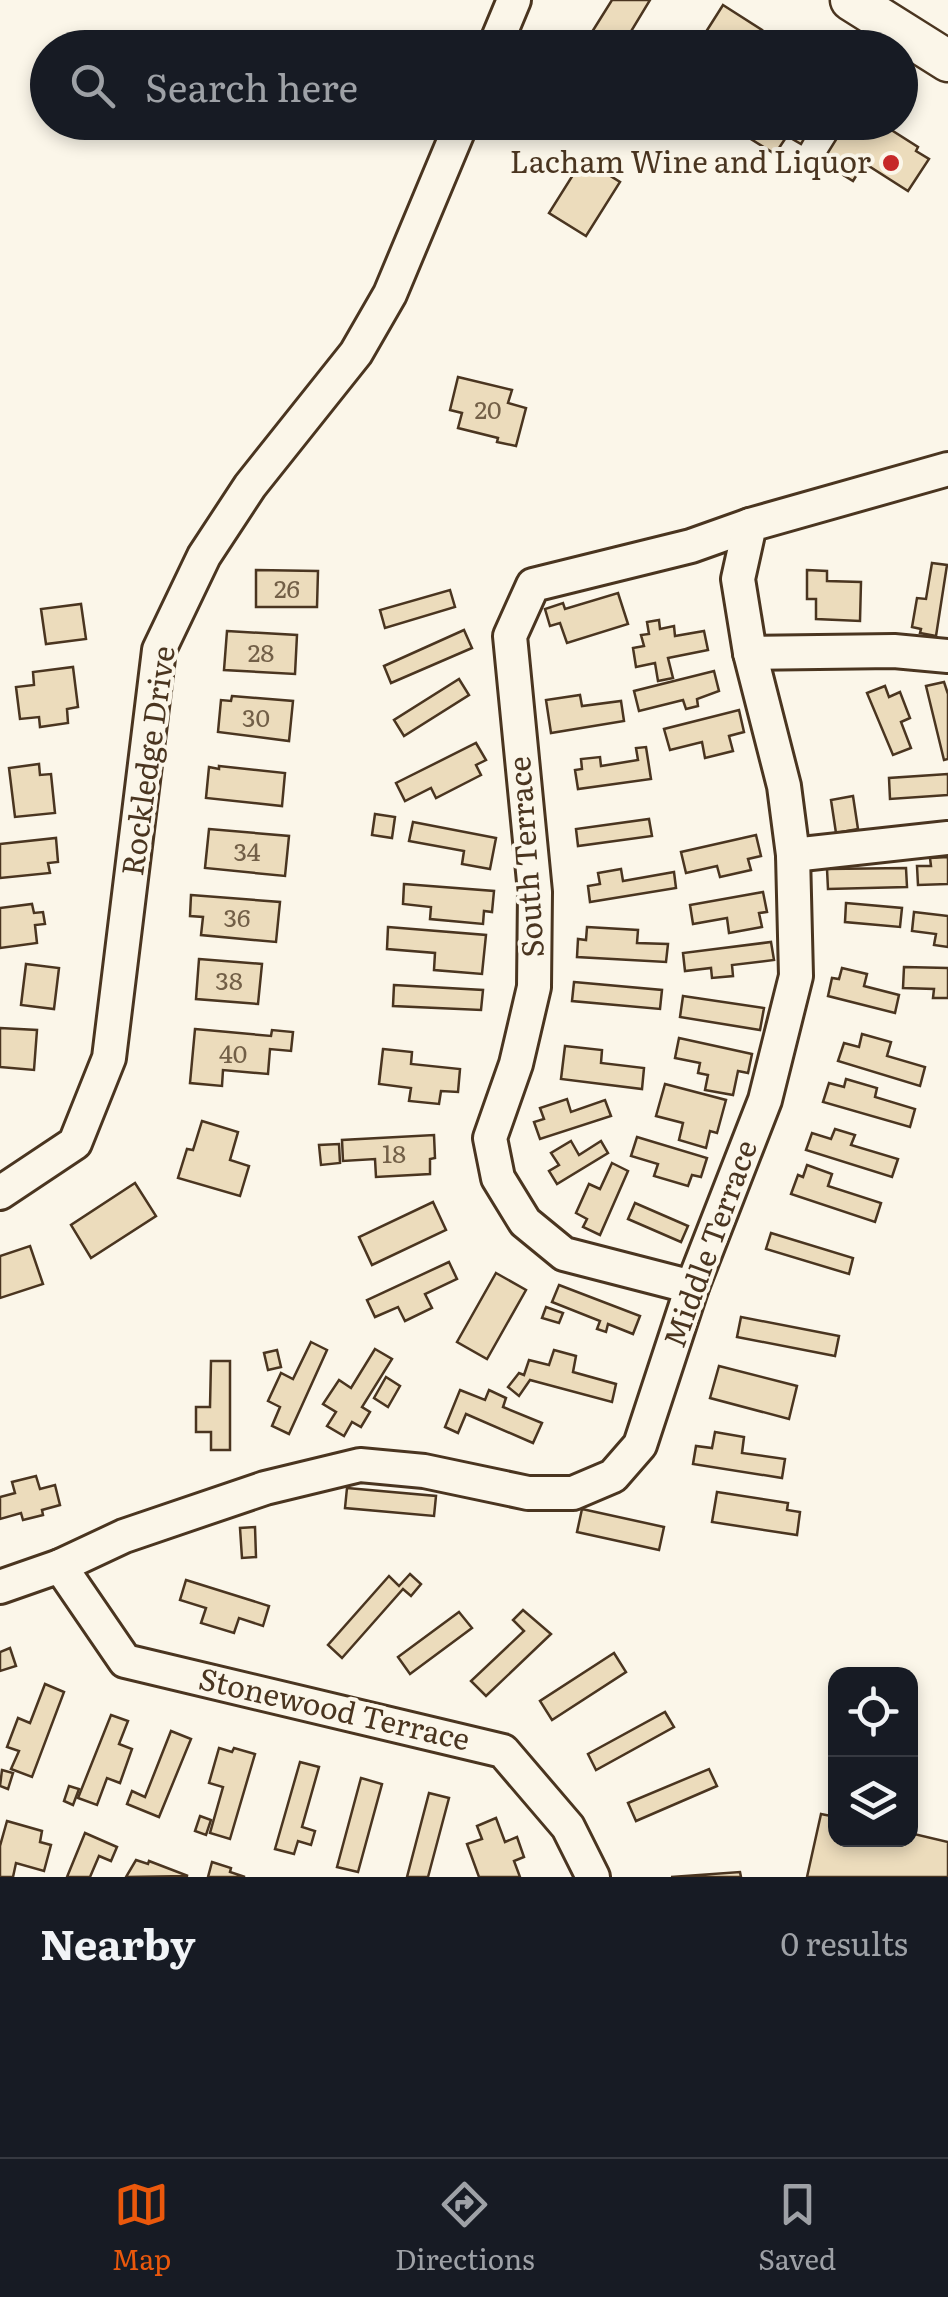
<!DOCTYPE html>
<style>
body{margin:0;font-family:Literata,serif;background:#20242c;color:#f1f3f6}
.controls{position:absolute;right:30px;bottom:30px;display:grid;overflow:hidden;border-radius:20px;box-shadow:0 5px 15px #0003}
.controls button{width:90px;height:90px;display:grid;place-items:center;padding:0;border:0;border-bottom:2px solid #363941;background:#171b24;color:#f1f3f6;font:50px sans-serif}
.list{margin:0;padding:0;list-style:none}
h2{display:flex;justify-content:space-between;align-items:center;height:130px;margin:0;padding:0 40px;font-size:42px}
h2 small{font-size:32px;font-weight:400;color:#9ea1a6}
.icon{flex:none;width:55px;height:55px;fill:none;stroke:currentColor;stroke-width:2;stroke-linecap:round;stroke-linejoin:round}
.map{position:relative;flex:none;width:948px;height:1877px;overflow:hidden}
.search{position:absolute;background:#171b24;box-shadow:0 5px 15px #0003;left:30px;right:30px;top:30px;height:110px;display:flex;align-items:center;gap:25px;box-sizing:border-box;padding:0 35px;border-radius:55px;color:#9ea1a6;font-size:38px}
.sheet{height:280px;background:#171b24}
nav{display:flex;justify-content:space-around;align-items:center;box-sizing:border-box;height:140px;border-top:2px solid #363941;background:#171b24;font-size:28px;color:#9ea1a6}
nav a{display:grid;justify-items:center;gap:5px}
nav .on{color:#ea580c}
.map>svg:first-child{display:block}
</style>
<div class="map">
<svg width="948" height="1877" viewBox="0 0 948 1877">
<rect width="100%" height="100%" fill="#fbf6e9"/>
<!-- building -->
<g fill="#ecdcbc" stroke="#4a3520" stroke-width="2.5">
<path d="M 612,0 L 650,0 L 621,48 L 599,48 L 587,40 Z"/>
<path d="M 723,5 L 762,30 L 751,48 L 724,48 L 704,35 Z"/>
<path d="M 732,122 L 820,122 L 815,131 L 810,128 L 801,144 L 787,136 L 775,154 L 730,126 Z"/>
<path d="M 847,122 L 868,122 L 882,131 L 885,126 L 918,147 L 916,151 L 929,159 L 908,191 L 864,163 L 853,181 L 822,162 Z"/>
<path d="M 583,159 L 620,182 L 586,236 L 549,213 Z"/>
<path d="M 458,377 L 512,390 L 508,403 L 526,408 L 516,446 L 497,442 L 498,438 L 458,428 L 462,413 L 450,410 Z"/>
<path d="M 932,563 L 947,565 L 936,636 L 920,633 L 921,629 L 912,627 L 917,598 L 926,599 Z"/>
<path d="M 256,570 L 318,571 L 317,607 L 256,607 Z"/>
<path d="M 807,570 L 827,571 L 827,581 L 861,582 L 860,621 L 816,619 L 816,599 L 807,599 Z"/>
<path d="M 450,590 L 455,607 L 385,628 L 380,610 Z"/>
<path d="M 618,593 L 628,624 L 567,643 L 560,623 L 550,626 L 545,609 L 563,603 L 565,609 Z"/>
<path d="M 81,604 L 86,639 L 46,644 L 41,609 Z"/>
<path d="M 659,620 L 660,629 L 674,626 L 675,636 L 704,631 L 708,650 L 668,658 L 673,678 L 658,681 L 655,663 L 636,667 L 633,648 L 644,646 L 641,635 L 649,634 L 647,622 Z"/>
<path d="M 464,630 L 472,648 L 391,683 L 384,666 Z"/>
<path d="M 227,631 L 297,635 L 295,674 L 224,670 Z"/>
<path d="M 73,667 L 78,707 L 67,709 L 68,723 L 40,727 L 39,717 L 20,719 L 16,687 L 34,685 L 33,672 Z"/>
<path d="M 714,671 L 719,691 L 697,699 L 698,706 L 686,709 L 683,700 L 639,711 L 634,691 Z"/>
<path d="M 459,679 L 469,695 L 404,736 L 394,720 Z"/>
<path d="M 944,682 L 948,694 L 948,759 L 944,760 L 926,686 Z"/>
<path d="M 885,686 L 889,697 L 900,692 L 910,718 L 901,722 L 911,748 L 893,755 L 867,693 Z"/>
<path d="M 580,695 L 582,706 L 621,701 L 624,721 L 551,733 L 546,700 Z"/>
<path d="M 232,696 L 293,701 L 289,741 L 218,732 L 221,700 L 231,701 Z"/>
<path d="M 739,710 L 744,732 L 729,736 L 733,751 L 705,758 L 702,742 L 670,750 L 664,729 Z"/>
<path d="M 476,743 L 486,760 L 476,765 L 481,775 L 436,798 L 431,788 L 405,801 L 396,783 Z"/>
<path d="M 646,747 L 651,779 L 578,789 L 575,770 L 582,769 L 581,759 L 600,757 L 601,766 L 638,760 L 636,748 Z"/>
<path d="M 39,764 L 40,775 L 51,774 L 55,813 L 15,817 L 9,768 Z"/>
<path d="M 219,766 L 285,773 L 282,806 L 206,798 L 209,767 L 219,769 Z"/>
<path d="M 948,774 L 948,795 L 890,799 L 889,778 Z"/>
<path d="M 853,796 L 858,829 L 836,833 L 831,800 Z"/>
<path d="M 375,814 L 395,817 L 392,838 L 372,835 Z"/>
<path d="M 649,819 L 652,836 L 578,846 L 576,829 Z"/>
<path d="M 413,822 L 496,838 L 490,869 L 462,864 L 464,851 L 409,841 Z"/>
<path d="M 209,829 L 289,836 L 285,876 L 205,868 Z"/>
<path d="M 756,835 L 761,856 L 748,859 L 751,870 L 720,877 L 717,866 L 686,873 L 681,852 Z"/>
<path d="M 56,838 L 58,862 L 48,863 L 50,873 L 0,878 L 0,844 Z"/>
<path d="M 948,857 L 948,884 L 918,885 L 917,866 L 931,866 L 930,858 Z"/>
<path d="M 906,868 L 907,887 L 828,889 L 827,869 Z"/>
<path d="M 621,869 L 623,881 L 674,872 L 676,888 L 590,902 L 588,886 L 600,884 L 598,873 Z"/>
<path d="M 404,884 L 494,891 L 492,912 L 484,911 L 483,924 L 430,919 L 431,907 L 403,904 Z"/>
<path d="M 763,892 L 767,912 L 759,913 L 762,927 L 729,933 L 727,918 L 693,924 L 690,905 Z"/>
<path d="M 191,895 L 280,902 L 276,942 L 201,935 L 203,917 L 190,916 Z"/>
<path d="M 846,903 L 902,908 L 900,927 L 845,922 Z"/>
<path d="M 32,904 L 34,913 L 43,912 L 45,924 L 35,925 L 37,943 L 0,948 L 0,908 Z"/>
<path d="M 914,912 L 948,916 L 948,947 L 934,945 L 936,934 L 912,931 Z"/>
<path d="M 388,927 L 486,935 L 482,974 L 434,970 L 435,953 L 387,949 Z"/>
<path d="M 587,927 L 638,930 L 637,943 L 668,944 L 666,962 L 577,957 L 578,939 L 586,940 Z"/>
<path d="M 771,942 L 774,960 L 732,965 L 733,976 L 712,978 L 711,968 L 685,971 L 683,953 Z"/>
<path d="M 199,959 L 262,964 L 258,1004 L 196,999 Z"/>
<path d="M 26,964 L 59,968 L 54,1009 L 21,1005 Z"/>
<path d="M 904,967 L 948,968 L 948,998 L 933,998 L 934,989 L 903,988 Z"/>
<path d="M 842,968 L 867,974 L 864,986 L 899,995 L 895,1013 L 828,996 L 832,978 L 839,979 Z"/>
<path d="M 574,982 L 662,990 L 660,1009 L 572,1001 Z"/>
<path d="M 394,985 L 483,990 L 481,1010 L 393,1006 Z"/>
<path d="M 683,996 L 764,1008 L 760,1030 L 680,1017 Z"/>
<path d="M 0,1028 L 37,1030 L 34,1070 L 0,1067 Z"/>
<path d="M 195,1029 L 271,1036 L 272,1030 L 293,1032 L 291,1051 L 270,1049 L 268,1074 L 223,1070 L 222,1086 L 190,1083 Z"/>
<path d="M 862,1034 L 891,1042 L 887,1056 L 925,1067 L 920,1086 L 838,1061 L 844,1043 L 859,1047 Z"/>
<path d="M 679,1038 L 752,1054 L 748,1073 L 738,1071 L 733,1095 L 705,1090 L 708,1075 L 698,1073 L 700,1063 L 675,1058 Z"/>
<path d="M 565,1046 L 602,1050 L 601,1063 L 644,1068 L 642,1089 L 561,1079 Z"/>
<path d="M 383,1049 L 412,1052 L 411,1064 L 460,1069 L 458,1092 L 441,1091 L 439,1104 L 409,1101 L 411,1088 L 379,1084 Z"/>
<path d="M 846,1079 L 877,1088 L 875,1097 L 915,1109 L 910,1127 L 823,1102 L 829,1083 L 844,1087 Z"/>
<path d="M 665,1084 L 726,1100 L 717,1133 L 710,1131 L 706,1148 L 679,1140 L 683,1123 L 656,1116 Z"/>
<path d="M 567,1099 L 571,1112 L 605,1100 L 611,1116 L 540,1139 L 534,1122 L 544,1119 L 540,1108 Z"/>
<path d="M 202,1121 L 238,1132 L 230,1160 L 249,1166 L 240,1196 L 178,1178 L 187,1149 L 193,1150 Z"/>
<path d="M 835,1129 L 855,1135 L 851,1145 L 898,1159 L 892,1177 L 806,1150 L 812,1133 L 831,1139 Z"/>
<path d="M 434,1135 L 435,1158 L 430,1159 L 430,1174 L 376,1177 L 375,1159 L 343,1161 L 342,1140 Z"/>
<path d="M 637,1137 L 707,1158 L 701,1177 L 692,1175 L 688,1186 L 654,1176 L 658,1164 L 631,1156 Z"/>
<path d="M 571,1141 L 579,1155 L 601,1141 L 608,1153 L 557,1184 L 549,1171 L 559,1165 L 551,1153 Z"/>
<path d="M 339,1144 L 340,1163 L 321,1165 L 319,1145 Z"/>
<path d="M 612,1163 L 628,1171 L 600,1235 L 583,1227 L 587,1219 L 576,1213 L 589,1184 L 600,1189 Z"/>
<path d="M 807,1165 L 832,1174 L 828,1186 L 881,1203 L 875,1222 L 791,1194 L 798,1175 L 803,1177 Z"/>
<path d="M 135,1183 L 156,1216 L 91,1258 L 71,1225 Z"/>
<path d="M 433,1202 L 446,1230 L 372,1265 L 359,1237 Z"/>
<path d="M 635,1203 L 688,1226 L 681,1242 L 628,1219 Z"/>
<path d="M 771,1233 L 853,1258 L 849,1274 L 766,1249 Z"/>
<path d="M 30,1246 L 43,1284 L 0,1298 L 0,1256 Z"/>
<path d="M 449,1262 L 457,1279 L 425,1294 L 432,1308 L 405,1321 L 398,1307 L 375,1317 L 367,1300 Z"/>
<path d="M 496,1273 L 526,1290 L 487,1359 L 457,1342 Z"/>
<path d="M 559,1285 L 640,1316 L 633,1334 L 608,1324 L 606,1332 L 597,1329 L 600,1321 L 552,1302 Z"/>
<path d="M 546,1307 L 563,1313 L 559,1323 L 542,1318 Z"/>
<path d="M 741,1317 L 839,1336 L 835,1356 L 737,1337 Z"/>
<path d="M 311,1342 L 327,1350 L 289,1434 L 272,1426 L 280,1407 L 268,1401 L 281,1373 L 293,1379 Z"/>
<path d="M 375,1349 L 392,1359 L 362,1407 L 370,1412 L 361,1427 L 352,1422 L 344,1436 L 327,1426 L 336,1412 L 323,1404 L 339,1380 L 351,1388 Z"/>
<path d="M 277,1350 L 281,1367 L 268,1370 L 264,1353 Z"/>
<path d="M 554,1350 L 576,1356 L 573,1372 L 616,1384 L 612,1402 L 530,1380 L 519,1396 L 508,1387 L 519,1373 L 524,1375 L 529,1360 L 549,1365 Z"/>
<path d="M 211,1361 L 230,1361 L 230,1450 L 211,1450 L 211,1432 L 196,1432 L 196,1407 L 210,1407 Z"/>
<path d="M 719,1366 L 797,1386 L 789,1419 L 710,1398 Z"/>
<path d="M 386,1377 L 400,1386 L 388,1407 L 374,1398 Z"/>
<path d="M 460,1390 L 485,1400 L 489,1390 L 506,1398 L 503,1407 L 542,1423 L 533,1443 L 466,1414 L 458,1433 L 445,1427 Z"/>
<path d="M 715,1432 L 744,1437 L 742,1453 L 785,1459 L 782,1478 L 693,1464 L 696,1446 L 712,1448 Z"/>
<path d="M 36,1476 L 40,1489 L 55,1485 L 60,1505 L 42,1510 L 43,1515 L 23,1520 L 21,1513 L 0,1519 L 0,1497 L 15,1493 L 12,1482 Z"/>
<path d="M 347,1488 L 436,1496 L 434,1516 L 345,1508 Z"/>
<path d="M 717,1492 L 788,1503 L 787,1510 L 800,1512 L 797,1535 L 712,1522 Z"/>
<path d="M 582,1509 L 664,1527 L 659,1550 L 577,1532 Z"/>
<path d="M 255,1527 L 256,1557 L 242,1558 L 240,1528 Z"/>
<path d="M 410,1574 L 421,1584 L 411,1596 L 403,1589 L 342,1658 L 328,1645 L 389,1576 L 399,1586 Z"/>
<path d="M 186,1580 L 269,1606 L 263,1626 L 239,1618 L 234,1633 L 201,1623 L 206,1608 L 180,1600 Z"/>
<path d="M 523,1610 L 551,1634 L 486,1696 L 471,1681 L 524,1631 L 513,1620 Z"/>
<path d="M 459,1612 L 472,1628 L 410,1674 L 398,1657 Z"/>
<path d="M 10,1648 L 16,1666 L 0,1671 L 0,1652 Z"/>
<path d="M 614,1653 L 626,1672 L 552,1720 L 540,1701 Z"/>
<path d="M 45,1684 L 64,1692 L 32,1777 L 11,1769 L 19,1751 L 7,1747 L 18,1718 L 30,1723 Z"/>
<path d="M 665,1712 L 674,1727 L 596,1770 L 588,1754 Z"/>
<path d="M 111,1715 L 128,1721 L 119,1744 L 132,1749 L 120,1783 L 107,1778 L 97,1805 L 78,1798 Z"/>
<path d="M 171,1731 L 191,1739 L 159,1817 L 127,1804 L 132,1791 L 145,1797 Z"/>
<path d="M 219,1748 L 232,1752 L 234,1748 L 255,1754 L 230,1839 L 210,1833 L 223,1787 L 209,1783 Z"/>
<path d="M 300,1762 L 319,1767 L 302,1827 L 315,1831 L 311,1845 L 298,1841 L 294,1854 L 275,1849 Z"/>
<path d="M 709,1769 L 717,1786 L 636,1821 L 628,1803 Z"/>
<path d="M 2,1770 L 13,1773 L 8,1789 L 0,1786 Z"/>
<path d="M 361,1778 L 382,1784 L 358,1872 L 337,1867 Z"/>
<path d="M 69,1786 L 79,1789 L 73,1805 L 64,1801 Z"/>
<path d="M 429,1793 L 449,1798 L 428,1877 L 407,1877 Z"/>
<path d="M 821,1814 L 836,1817 L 836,1840 L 910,1840 L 910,1833 L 948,1842 L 948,1877 L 807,1877 Z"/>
<path d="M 200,1816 L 211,1820 L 206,1835 L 195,1831 Z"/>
<path d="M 496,1818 L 505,1842 L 517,1837 L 524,1857 L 514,1861 L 520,1877 L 479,1877 L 467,1844 L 482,1839 L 477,1826 Z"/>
<path d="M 7,1821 L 42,1831 L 40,1842 L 51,1845 L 44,1871 L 16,1863 L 13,1877 L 0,1877 L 0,1846 Z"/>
<path d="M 85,1833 L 117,1847 L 111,1861 L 99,1856 L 90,1877 L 67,1877 Z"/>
<path d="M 136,1860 L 148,1864 L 149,1861 L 188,1876 L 126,1877 Z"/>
<path d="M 212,1862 L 231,1868 L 230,1872 L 245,1877 L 208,1877 Z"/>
<path d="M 740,1872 L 741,1877 L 671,1877 Z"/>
</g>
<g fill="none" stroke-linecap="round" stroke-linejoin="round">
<!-- minor casing -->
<g stroke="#4a3520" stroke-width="38">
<g id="minor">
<path d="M 494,48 L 514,0"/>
<path d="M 750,653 L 894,651 L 948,656"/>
<path d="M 793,855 L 948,838"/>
<path d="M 0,1193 L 75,1143 L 109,1058 L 159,650 L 204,556 L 250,486 L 356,353 L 390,294 L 462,122"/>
<path d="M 692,1287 L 564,1254 L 525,1222 L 498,1178 L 490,1138 L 516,1064 L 534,987 L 535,892 L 510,636 L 533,585 L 691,546 L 750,525"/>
<path d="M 60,1566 L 124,1536 L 265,1488 L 360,1465 L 424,1471 L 528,1493 L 573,1493 L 613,1476 L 640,1445 L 692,1287 L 765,1100 L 796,976 L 793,855 L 784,786 L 750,653 L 738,579 L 750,525 L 948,469"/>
<path d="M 0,1587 L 60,1566 L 125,1661 L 503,1751 L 568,1827 L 593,1877"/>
</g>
</g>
<!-- major casing -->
<g stroke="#4a3520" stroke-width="45">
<path id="major" d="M 851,0 L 948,61"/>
</g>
<!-- minor -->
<use href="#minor" stroke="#fbf6e9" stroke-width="32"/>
<!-- major -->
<use href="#major" stroke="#fbf6e9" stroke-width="40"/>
</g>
<!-- markers -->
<circle fill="#c62828" stroke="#fbf6e9" stroke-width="4" cx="891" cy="163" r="10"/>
<g text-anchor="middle" stroke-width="8" stroke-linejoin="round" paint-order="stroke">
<!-- number labels -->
<g font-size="25" fill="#725f47">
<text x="488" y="419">20</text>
<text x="287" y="598">26</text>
<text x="261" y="662">28</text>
<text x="256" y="727">30</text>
<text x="247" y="861">34</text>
<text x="237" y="927">36</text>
<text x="229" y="990">38</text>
<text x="233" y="1063">40</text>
<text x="394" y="1163">18</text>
</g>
<!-- poi labels -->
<g font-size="30" fill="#4a3520" stroke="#fbf6e9" text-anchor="end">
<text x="871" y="173">Lacham Wine and Liquor</text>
</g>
<!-- street labels -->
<g font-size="30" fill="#4a3520" stroke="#fbf6e9">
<text transform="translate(149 761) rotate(-82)" y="10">Rockledge Drive</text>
<text transform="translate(527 857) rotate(-94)" y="10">South Terrace</text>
<text transform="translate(711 1244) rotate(-70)" y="10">Middle Terrace</text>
<text transform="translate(334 1710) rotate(13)" y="10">Stonewood Terrace</text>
</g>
</g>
</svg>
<div class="controls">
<button><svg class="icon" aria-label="locate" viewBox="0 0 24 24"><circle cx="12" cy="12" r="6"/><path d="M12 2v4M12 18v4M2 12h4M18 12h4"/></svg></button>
<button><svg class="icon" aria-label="layers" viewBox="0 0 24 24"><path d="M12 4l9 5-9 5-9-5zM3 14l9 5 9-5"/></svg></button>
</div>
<div class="search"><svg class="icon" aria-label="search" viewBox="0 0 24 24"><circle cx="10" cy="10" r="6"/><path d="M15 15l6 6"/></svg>Search here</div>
</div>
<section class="sheet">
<h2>Nearby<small>0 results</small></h2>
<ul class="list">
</ul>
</section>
<nav>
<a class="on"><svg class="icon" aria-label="map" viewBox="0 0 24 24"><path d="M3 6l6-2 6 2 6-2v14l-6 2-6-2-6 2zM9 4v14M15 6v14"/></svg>Map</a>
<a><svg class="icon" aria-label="directions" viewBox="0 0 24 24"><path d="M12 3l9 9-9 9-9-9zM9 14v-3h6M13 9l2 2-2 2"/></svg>Directions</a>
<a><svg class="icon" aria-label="saved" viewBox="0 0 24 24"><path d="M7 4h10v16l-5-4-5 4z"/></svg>Saved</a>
</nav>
